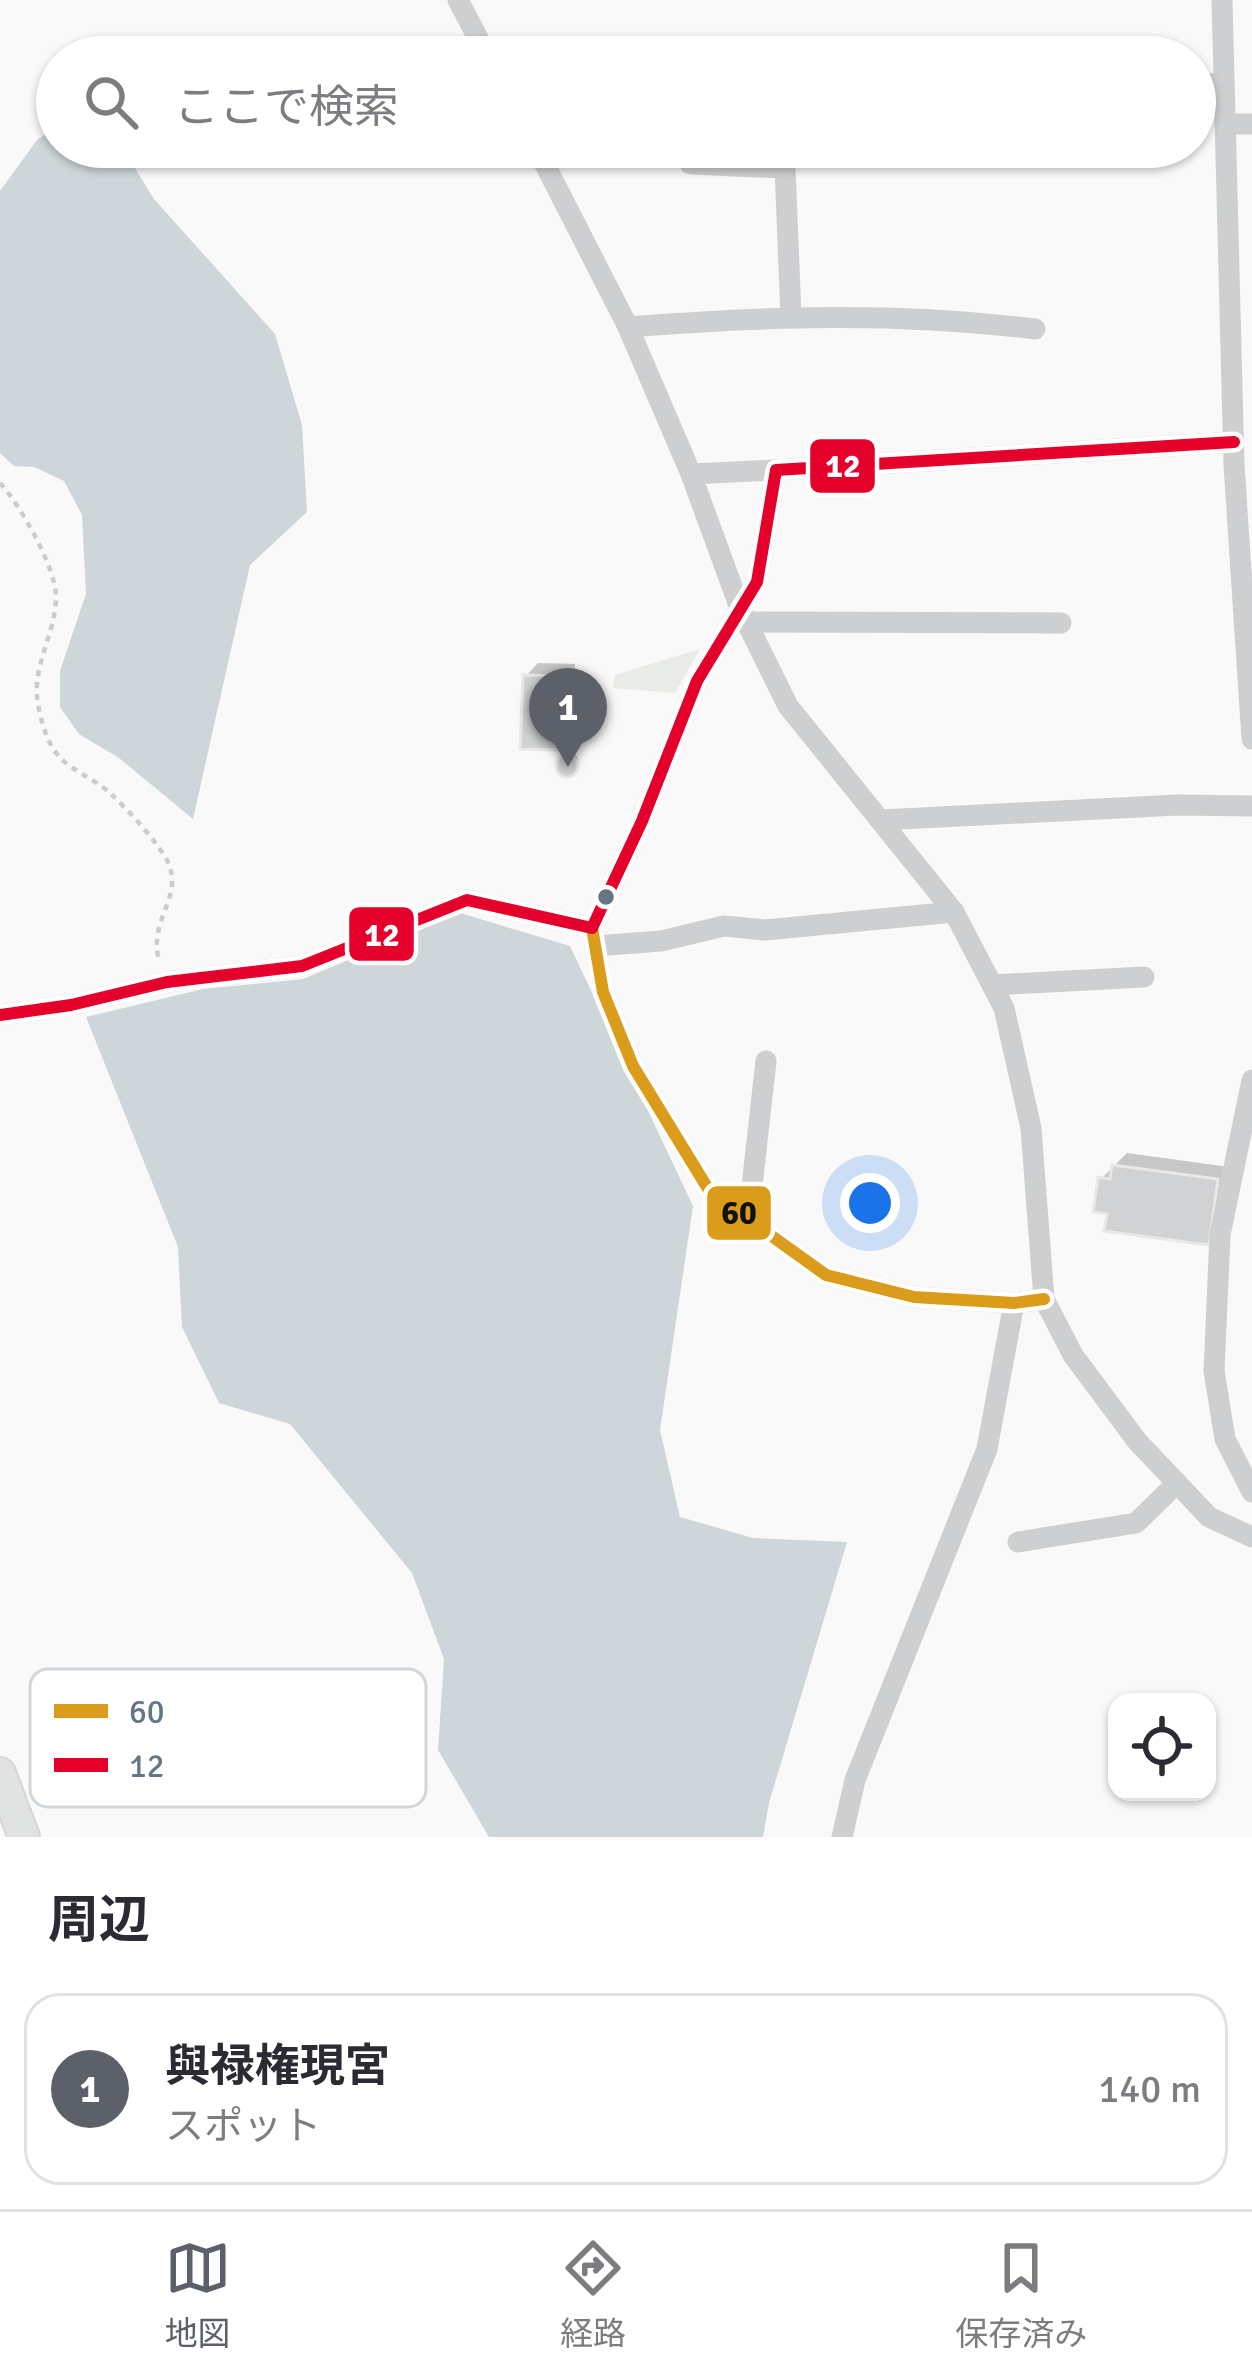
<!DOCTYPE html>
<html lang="ja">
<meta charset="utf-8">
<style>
body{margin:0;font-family:Signika,"Noto Sans JP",sans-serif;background:#f7f7f7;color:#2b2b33}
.controls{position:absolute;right:36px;bottom:36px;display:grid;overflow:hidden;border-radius:24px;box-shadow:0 3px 9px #0004}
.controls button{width:108px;height:108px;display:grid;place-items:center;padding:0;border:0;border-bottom:3px solid #e1e1e2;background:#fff;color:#2b2b33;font:60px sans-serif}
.you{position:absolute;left:870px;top:1203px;width:42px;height:42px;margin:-30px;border:9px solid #fff;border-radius:50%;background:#1a73e8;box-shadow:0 0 0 18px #1a73e833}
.badge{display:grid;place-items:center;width:78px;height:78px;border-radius:50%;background:#5c6169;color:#fff;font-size:39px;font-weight:700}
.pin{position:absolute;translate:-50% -99px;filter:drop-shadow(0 3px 6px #0008)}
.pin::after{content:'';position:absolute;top:63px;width:42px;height:36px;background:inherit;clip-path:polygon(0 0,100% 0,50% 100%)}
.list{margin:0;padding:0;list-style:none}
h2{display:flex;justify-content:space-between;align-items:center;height:156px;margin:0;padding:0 48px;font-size:51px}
h2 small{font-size:39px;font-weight:400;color:#7c7c81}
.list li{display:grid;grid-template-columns:78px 1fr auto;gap:36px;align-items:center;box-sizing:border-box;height:192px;margin:0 24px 24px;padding:0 24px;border:3px solid #e1e1e2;border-radius:36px}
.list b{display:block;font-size:45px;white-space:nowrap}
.list p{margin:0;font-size:39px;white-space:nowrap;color:#7c7c81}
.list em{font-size:39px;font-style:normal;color:#7c7c81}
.icon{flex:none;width:66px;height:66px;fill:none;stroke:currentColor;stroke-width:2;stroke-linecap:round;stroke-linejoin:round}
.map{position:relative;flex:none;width:1252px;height:1837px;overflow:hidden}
.search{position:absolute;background:#fff;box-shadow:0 3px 9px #0004;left:36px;right:36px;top:36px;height:132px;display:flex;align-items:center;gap:30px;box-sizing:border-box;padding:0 42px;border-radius:66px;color:#7c7c81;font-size:45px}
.sheet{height:372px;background:#fff}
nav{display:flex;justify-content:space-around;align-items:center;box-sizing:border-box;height:168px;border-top:3px solid #e1e1e2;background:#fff;font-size:33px;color:#7c7c81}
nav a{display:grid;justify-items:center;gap:6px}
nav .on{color:#5c6169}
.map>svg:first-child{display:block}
</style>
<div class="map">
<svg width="1252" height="1837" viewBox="0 0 1252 1837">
<rect width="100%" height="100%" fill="#f9f9f9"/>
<!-- green -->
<path fill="#e8ebe6" d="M 700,649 L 675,693 L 613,688 L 615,675 Z"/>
<!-- water -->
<g fill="#ced6d9">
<path d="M 57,126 L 57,147 L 122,147 L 154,199 L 275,334 L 302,425 L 307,512 L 250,565 L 193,819 L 119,758 L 79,734 L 60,707 L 60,671 L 86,594 L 82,515 L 64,481 L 34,467 L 14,466 L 0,453 L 0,191 L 37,140 Z"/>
<path d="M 460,913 L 570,946 L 693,1206 L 660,1430 L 680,1517 L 753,1538 L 847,1542 L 769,1803 L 763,1837 L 489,1837 L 438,1750 L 444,1659 L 412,1573 L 290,1424 L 219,1403 L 182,1327 L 178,1247 L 86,1017 L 203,989 L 303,979 Z"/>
</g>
<!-- shadow -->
<g fill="#0003">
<path d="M 538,663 L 575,664 L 573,735 L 561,747 L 526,676 Z"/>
<circle cx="569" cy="763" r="10"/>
<path d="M 1127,1153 L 1229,1167 L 1220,1229 L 1110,1211 L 1101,1179 Z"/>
</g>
<!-- building -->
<g fill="#d0d2d3" stroke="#e8e8e8" stroke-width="3">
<path d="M 523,675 L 564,676 L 562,750 L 520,749 Z"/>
<circle cx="567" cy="766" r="11"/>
<path d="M 1112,1165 L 1218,1179 L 1209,1245 L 1104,1231 L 1107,1214 L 1093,1212 L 1098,1177 L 1110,1179 Z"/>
</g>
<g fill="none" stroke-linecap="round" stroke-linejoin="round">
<!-- secondary casing -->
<g stroke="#d5d6d7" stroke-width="34">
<path id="secondary" d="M 0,1773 L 24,1837"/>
</g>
<!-- path -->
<path stroke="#cbcccd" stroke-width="4.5" stroke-dasharray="6 6" stroke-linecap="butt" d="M 0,483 C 20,505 56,567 56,597 C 56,633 31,667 38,704 C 41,721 47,743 58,755 C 71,771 95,779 110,793 C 128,810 151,835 164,855 C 189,894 147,918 159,960"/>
<!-- street -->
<g stroke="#cecfd0" stroke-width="21">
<path d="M 458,0 L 488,57"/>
<path d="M 1222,0 L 1234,465 L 1252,739"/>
<path d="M 1195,85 L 1224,83"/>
<path d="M 1225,124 L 1252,124"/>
<path d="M 536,147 L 628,327 L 691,474 L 741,611 L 788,706 L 954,912 L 1004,1008 L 1031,1128 L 1044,1299 L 1073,1355 L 1137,1441 L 1209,1517 L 1252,1537"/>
<path d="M 690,164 L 785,168 L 791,316"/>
<path d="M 628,327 C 765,316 899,312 1035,329"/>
<path d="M 691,474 L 776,470"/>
<path d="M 746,622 L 1061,623"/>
<path d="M 881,820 L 1177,805 L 1252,806"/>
<path d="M 592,928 L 603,992 L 633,1066 L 710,1192 L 826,1275 L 914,1297 L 1014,1303 L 1044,1299"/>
<path d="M 595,946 L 661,941 L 724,926 L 765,930 L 954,912"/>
<path d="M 992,985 L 1144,977"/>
<path d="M 0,1015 L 71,1005 L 167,982 L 302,966 L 467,900 L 592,928 L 642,821 L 697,681 L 757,582 L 776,470 L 1234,442"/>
<path d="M 1252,1080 L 1220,1235 L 1214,1371 L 1225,1439 L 1252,1492"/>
<path d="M 748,1222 L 766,1061"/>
<path d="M 1018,1542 L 1136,1523 L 1177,1483"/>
<path d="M 842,1837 L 855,1780 L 987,1449 L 1014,1303"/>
</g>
<!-- secondary -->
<use href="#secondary" stroke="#e1e2e2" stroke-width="30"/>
<!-- bus-1 casing -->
<g stroke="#fff" stroke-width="21">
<path id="bus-1" d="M 592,928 L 603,992 L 633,1066 L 710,1192 L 826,1275 L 914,1297 L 1014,1303 L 1044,1299"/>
</g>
<!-- bus-2 casing -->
<g stroke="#fff" stroke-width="21">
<path id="bus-2" d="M 0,1015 L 71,1005 L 167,982 L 302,966 L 467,900 L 592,928 L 642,821 L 697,681 L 757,582 L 776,470 L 1234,442"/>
</g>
<!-- bus-1 -->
<use href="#bus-1" stroke="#da9c1a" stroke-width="12"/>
<!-- bus-2 -->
<use href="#bus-2" stroke="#e4002b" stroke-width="12"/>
</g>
<!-- markers -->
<circle fill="#657683" stroke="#fff" stroke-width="4.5" cx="606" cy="897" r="10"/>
<!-- legend -->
<rect x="30" y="1669" width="396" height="138" rx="18" fill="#fff" stroke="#d1d6da" stroke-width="3"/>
<rect x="54" y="1704" width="54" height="14" fill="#da9c1a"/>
<rect x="54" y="1758" width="54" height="14" fill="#e4002b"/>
<g font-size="33" fill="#657683">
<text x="129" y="1723">60</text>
<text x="129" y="1777">12</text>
</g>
<g stroke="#fff" stroke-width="4.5">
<rect x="808" y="437" width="69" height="58" rx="12" fill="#e4002b"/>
<rect x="347" y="905" width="69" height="58" rx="12" fill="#e4002b"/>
<rect x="705" y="1184" width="68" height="58" rx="12" fill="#da9c1a"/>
</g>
<g font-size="33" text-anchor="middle" font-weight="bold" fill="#fff">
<text x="843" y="477">12</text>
<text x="382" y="946">12</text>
</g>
<g font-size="33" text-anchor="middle" font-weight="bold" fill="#111">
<text x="739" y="1224">60</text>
</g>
</svg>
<div class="controls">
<button><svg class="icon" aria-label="locate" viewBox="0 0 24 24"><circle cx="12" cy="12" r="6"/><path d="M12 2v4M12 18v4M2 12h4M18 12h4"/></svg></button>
</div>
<div class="you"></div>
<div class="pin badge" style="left:568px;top:767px">1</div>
<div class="search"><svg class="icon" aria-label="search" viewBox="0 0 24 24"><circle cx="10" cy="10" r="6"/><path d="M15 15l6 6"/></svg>ここで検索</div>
</div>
<section class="sheet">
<h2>周辺<small></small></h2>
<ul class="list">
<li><span class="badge">1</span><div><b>與禄権現宮</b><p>スポット</p></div><em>140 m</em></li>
</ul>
</section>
<nav>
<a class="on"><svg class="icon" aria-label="map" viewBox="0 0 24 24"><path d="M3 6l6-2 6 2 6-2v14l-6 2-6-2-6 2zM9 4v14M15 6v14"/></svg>地図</a>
<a><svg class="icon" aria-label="directions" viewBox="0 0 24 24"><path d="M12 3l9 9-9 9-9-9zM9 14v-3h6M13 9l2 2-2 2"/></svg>経路</a>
<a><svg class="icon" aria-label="saved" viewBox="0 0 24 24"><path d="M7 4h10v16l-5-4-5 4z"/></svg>保存済み</a>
</nav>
